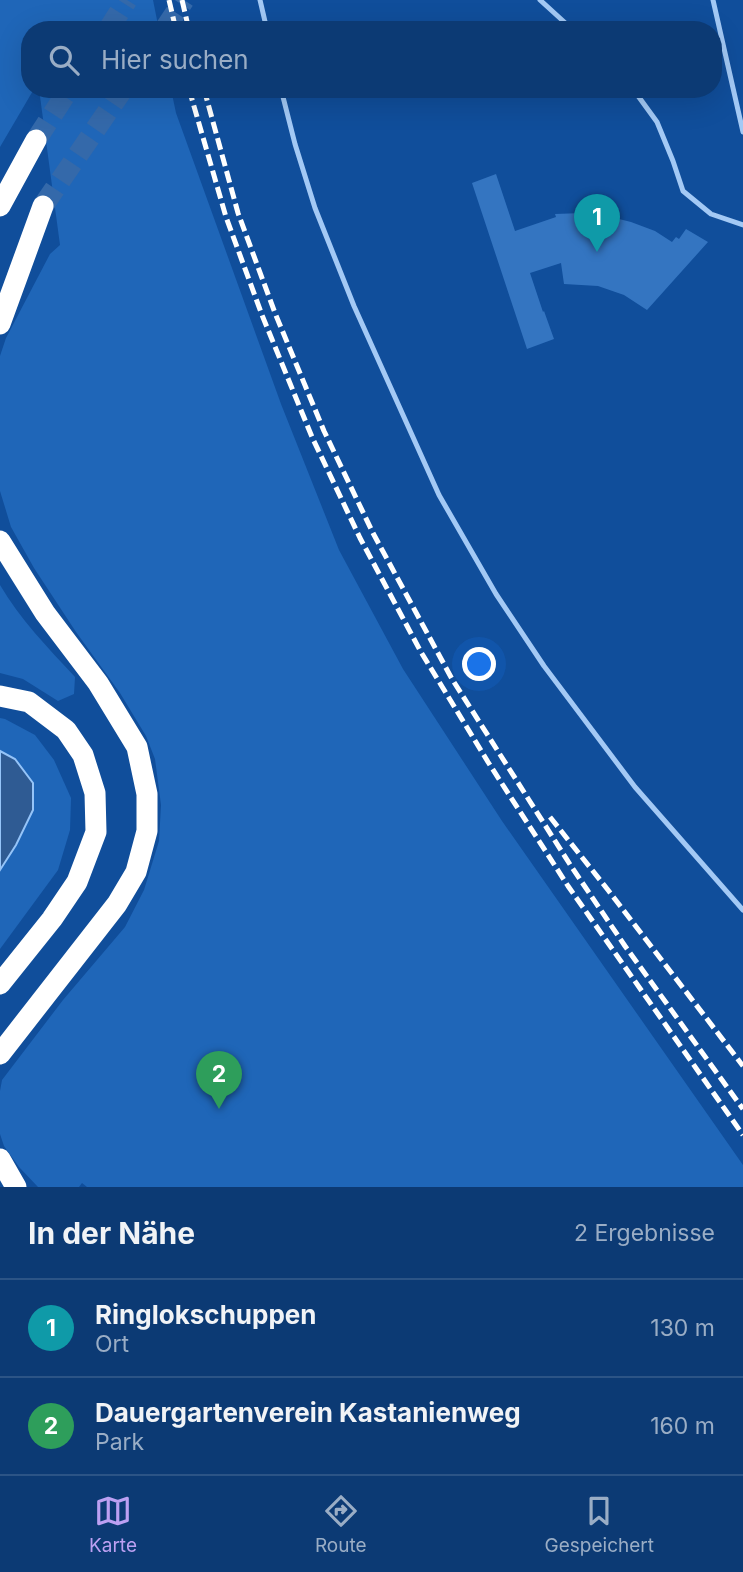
<!DOCTYPE html>
<html lang="de">
<meta charset="utf-8">
<style>
body{margin:0;font-family:Inter,sans-serif;background:#154179;color:#f1f3f6}
.you{position:absolute;left:480px;top:665px;width:24px;height:24px;margin:-18px;border:5px solid #fff;border-radius:50%;background:#1a73e8;box-shadow:0 0 0 10px #1a73e833}
.badge{display:grid;place-items:center;width:46px;height:46px;border-radius:50%;background:#bca0f2;color:#fff;font-size:23px;font-weight:700}
.pin{position:absolute;translate:-50% -58px;filter:drop-shadow(0 2px 4px #0008)}
.pin::after{content:'';position:absolute;top:37px;width:24px;height:21px;background:inherit;clip-path:polygon(0 0,100% 0,50% 100%)}
.list{margin:0;padding:0;list-style:none}
h2{display:flex;justify-content:space-between;align-items:center;height:91px;margin:0;padding:0 28px;font-size:30px}
h2 small{font-size:23px;font-weight:400;color:#9aadc5}
.list li{display:grid;grid-template-columns:46px 1fr auto;gap:21px;align-items:center;box-sizing:border-box;height:98px;padding:0 28px;border-top:2px solid #2c5486}
.list b{display:block;font-size:26px;white-space:nowrap}
.list p{margin:0;font-size:23px;white-space:nowrap;color:#9aadc5}
.list em{font-size:23px;font-style:normal;color:#9aadc5}
.icon{flex:none;width:38px;height:38px;fill:none;stroke:currentColor;stroke-width:2;stroke-linecap:round;stroke-linejoin:round}
.map{position:relative;flex:none;width:743px;height:1187px;overflow:hidden}
.search{position:absolute;background:#0c3a74;box-shadow:0 7px 28px #0002;left:21px;right:21px;top:21px;height:77px;display:flex;align-items:center;gap:18px;box-sizing:border-box;padding:0 24px;border-radius:28px;color:#9aadc5;font-size:26px}
.sheet{height:287px;background:#0c3a74}
nav{display:flex;justify-content:space-around;align-items:center;box-sizing:border-box;height:98px;border-top:2px solid #2c5486;background:#0c3a74;font-size:19px;color:#9aadc5}
nav a{display:grid;justify-items:center;gap:4px}
nav .on{color:#bca0f2}
.map>svg:first-child{display:block}
</style>
<div class="map">
<svg width="743" height="1187" viewBox="0 0 743 1187">
<rect width="100%" height="100%" fill="#104e9b"/>
<!-- green -->
<g fill="#1f66b8">
<path d="M 0,0 L 153,0 L 159,30 L 30,30 L 30,89 L 34,89 L 0,147 Z"/>
<path d="M 39,89 L 171,89 L 176,113 L 281,404 L 339,550 L 403,669 L 502,821 L 743,1165 L 743,1187 L 87,1187 L 82,1183 L 79,1187 L 38,1187 L 19,1167 L 4,1146 L 0,1134 L 0,1091 L 2,1080 L 63,1000 L 125,927 L 144,890 L 159,841 L 161,805 L 155,759 L 146,736 L 120,693 L 76,632 L 34,568 L 11,527 L 0,491 L 0,356 L 6,338 L 50,254 L 60,245 Z"/>
<path d="M 0,585 C 20,619 48,648 75,677 L 74,694 L 58,701 L 23,679 L 0,673 Z"/>
<path d="M 0,718 L 5,719 L 35,735 L 54,760 L 71,798 L 70,830 L 58,870 L 0,949 Z"/>
</g>
<!-- water -->
<path fill="#2f5b93" stroke="#95c4f8" stroke-width="2" d="M 0,751 L 15,759 L 33,783 L 33,810 L 16,845 L 0,870 Z"/>
<!-- building -->
<path fill="#3475c1" d="M 496,174 L 515,231 L 556,217 L 555,214 L 583,213 L 607,216 L 631,222 L 655,231 L 672,242 L 676,237 L 679,239 L 686,229 L 708,242 L 647,310 L 624,295 L 598,286 L 564,284 L 561,263 L 530,273 L 543,312 L 544,311 L 554,339 L 527,349 L 472,183 Z"/>
<g fill="none" stroke-linecap="round" stroke-linejoin="round">
<!-- highway-tunnel -->
<g stroke="#3469aa" stroke-width="21" stroke-dasharray="21 10" stroke-linecap="butt">
<path d="M 108,30 L 127,0"/>
<path d="M 164,30 L 184,0"/>
<path d="M 36,140 L 69,89"/>
<path d="M 43,206 L 123,89"/>
</g>
<!-- lane -->
<g stroke="#a3c9f5" stroke-width="5">
<path d="M 260,0 L 267,30"/>
<path d="M 540,0 L 573,30"/>
<path d="M 713,0 L 743,132"/>
<path d="M 281,89 L 295,144 L 315,208 L 354,306 L 439,495 L 496,594 L 544,666 L 635,787 L 743,910"/>
<path d="M 633,89 L 657,122 L 673,161 L 683,191 L 711,214 L 743,225"/>
</g>
<!-- highway -->
<g stroke="#fff" stroke-width="21">
<path d="M 0,206 L 36,140"/>
<path d="M 0,324 L 43,206"/>
<path d="M 0,541 L 45,613 L 98,683 L 137,747 L 147,794 L 147,831 L 136,872 L 117,904 L 0,1054"/>
<path d="M 0,696 L 29,702 L 66,730 L 83,755 L 95,793 L 96,832 L 77,882 L 52,919 L 0,984"/>
<path d="M 0,1159 L 16,1187"/>
</g>
<!-- rail -->
<g stroke="#fff" stroke-width="5" stroke-dasharray="12 5" stroke-linecap="butt">
<path d="M 169,0 L 176,30"/>
<path d="M 182,0 L 189,30"/>
<path d="M 189,89 L 226,217 L 262,315 L 312,437 L 360,538 L 421,652 L 488,762 L 568,886 L 743,1135"/>
<path d="M 204,89 L 238,213 L 275,313 L 324,431 L 373,533 L 452,679 L 571,866 L 625,946 L 743,1109"/>
<path d="M 550,817 L 608,890 L 743,1066"/>
</g>
</g>
</svg>
<div class="you"></div>
<div class="pin badge" style="left:597px;top:252px;background:#0f9aa8">1</div>
<div class="pin badge" style="left:219px;top:1109px;background:#2e9e5b">2</div>
<div class="search"><svg class="icon" aria-label="search" viewBox="0 0 24 24"><circle cx="10" cy="10" r="6"/><path d="M15 15l6 6"/></svg>Hier suchen</div>
</div>
<section class="sheet">
<h2>In der Nähe<small>2 Ergebnisse</small></h2>
<ul class="list">
<li><span class="badge" style="background:#0f9aa8">1</span><div><b>Ringlokschuppen</b><p>Ort</p></div><em>130 m</em></li>
<li><span class="badge" style="background:#2e9e5b">2</span><div><b>Dauergartenverein Kastanienweg</b><p>Park</p></div><em>160 m</em></li>
</ul>
</section>
<nav>
<a class="on"><svg class="icon" aria-label="map" viewBox="0 0 24 24"><path d="M3 6l6-2 6 2 6-2v14l-6 2-6-2-6 2zM9 4v14M15 6v14"/></svg>Karte</a>
<a><svg class="icon" aria-label="directions" viewBox="0 0 24 24"><path d="M12 3l9 9-9 9-9-9zM9 14v-3h6M13 9l2 2-2 2"/></svg>Route</a>
<a><svg class="icon" aria-label="saved" viewBox="0 0 24 24"><path d="M7 4h10v16l-5-4-5 4z"/></svg>Gespeichert</a>
</nav>
